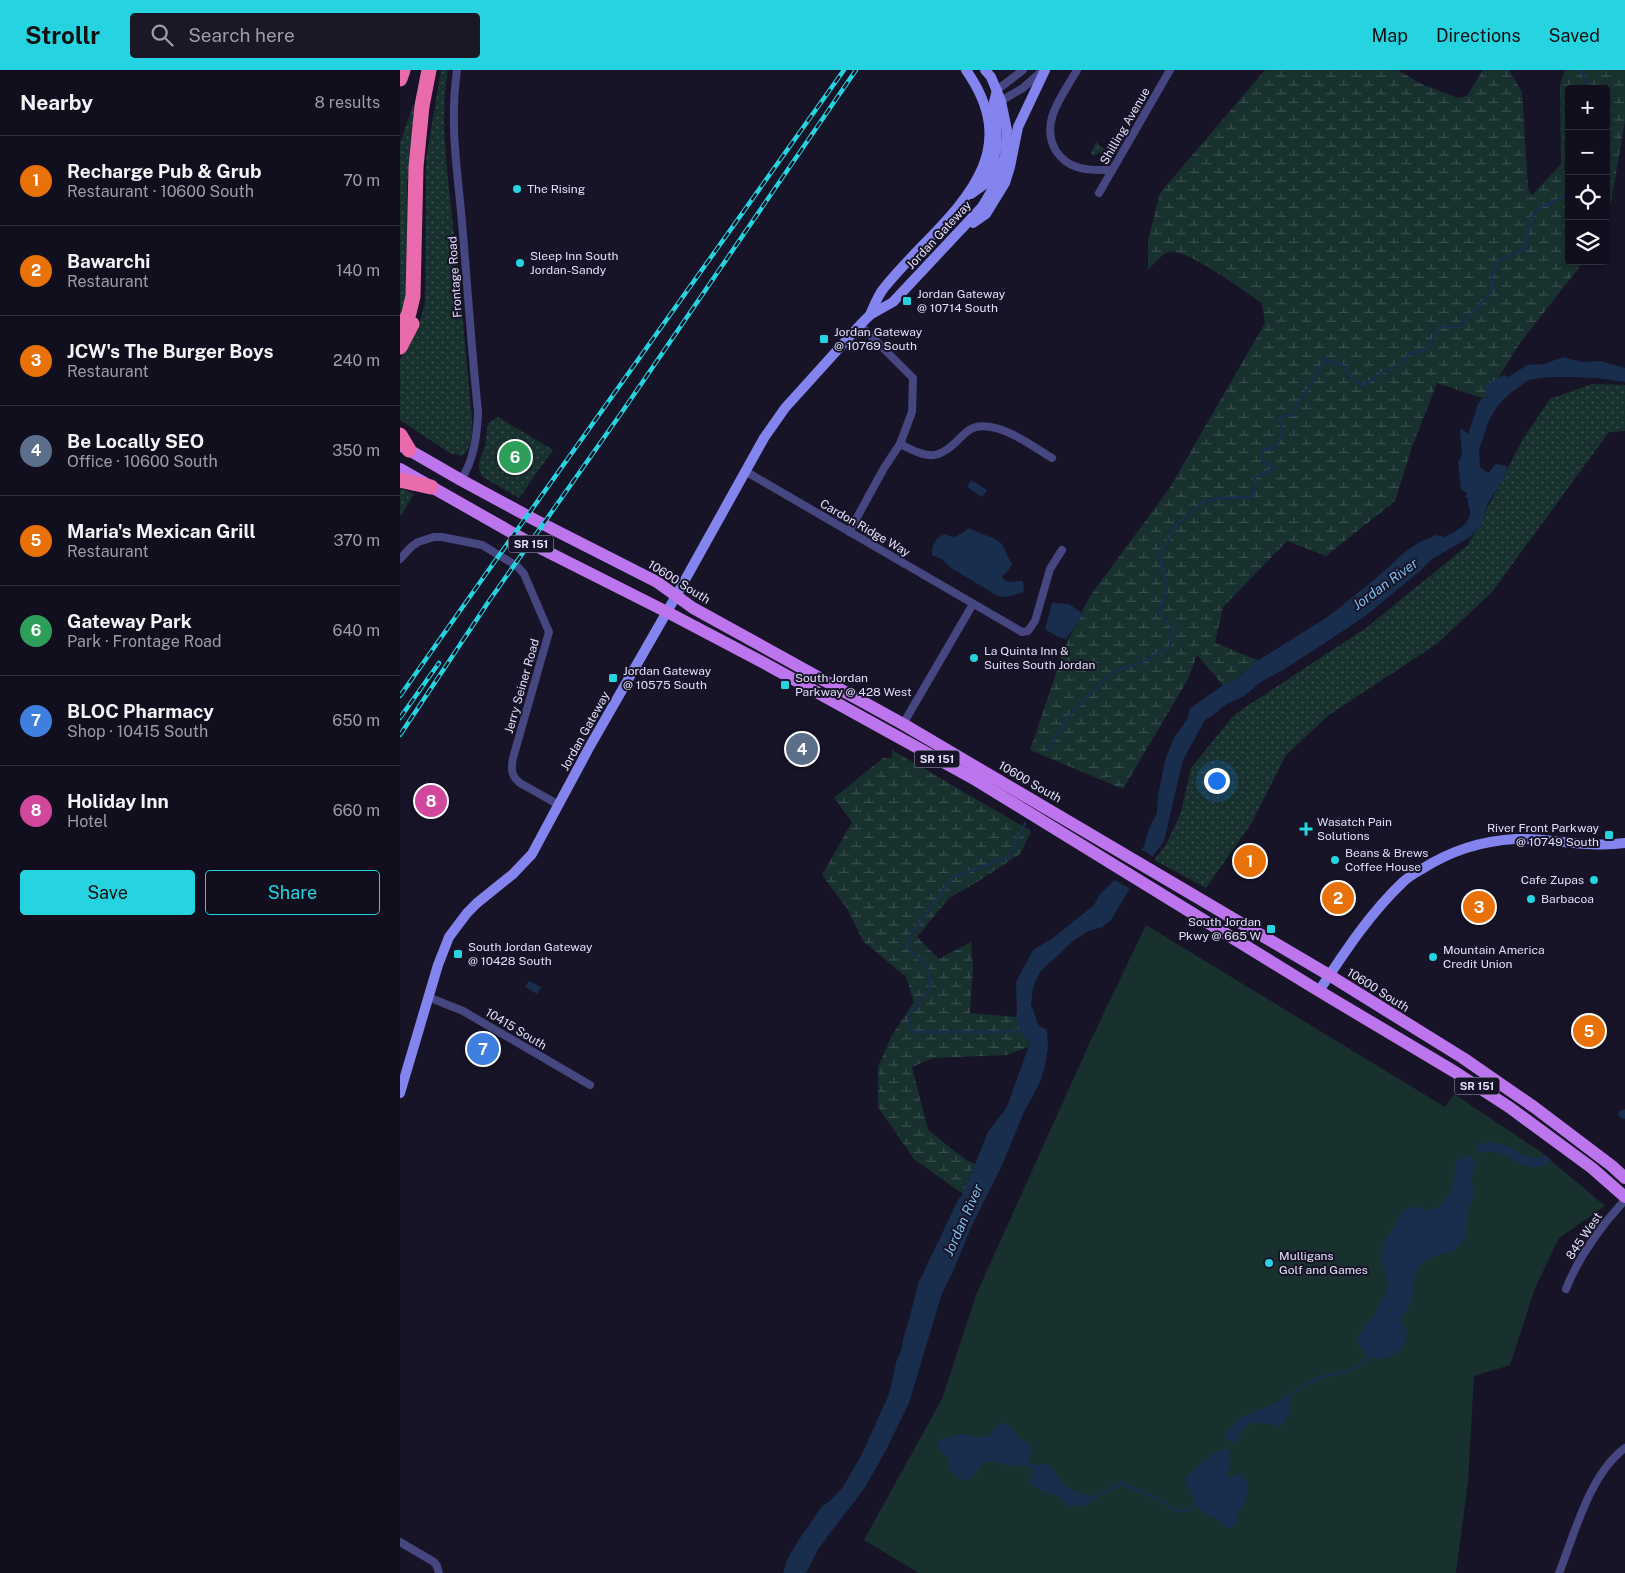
<!DOCTYPE html>
<meta charset="utf-8">
<style>
body{margin:0;font-family:"Public Sans",sans-serif;background:#1a1827;color:#f1f3f6}
.controls{position:absolute;right:15px;top:15px;display:grid;overflow:hidden;border-radius:5px;box-shadow:0 1px 4px #0004}
.controls button{width:45px;height:45px;display:grid;place-items:center;padding:0;border:0;border-bottom:1px solid #302f3c;background:#110f1e;color:#f1f3f6;font:25px sans-serif}
.you{position:absolute;left:816px;top:710px;width:18px;height:18px;margin:-12px;border:4px solid #fff;border-radius:50%;background:#1a73e8;box-shadow:0 0 0 8px #1a73e833}
.badge{display:grid;place-items:center;width:32px;height:32px;border-radius:50%;background:#26d3e0;color:#fff;font-size:16px;font-weight:700}
.pin{position:absolute;translate:-50% -50%;border:2px solid #fff;box-shadow:0 1px 5px #0006}
.list{margin:0;padding:0;list-style:none}
h2{display:flex;justify-content:space-between;align-items:center;height:65px;margin:0;padding:0 20px;font-size:21px}
h2 small{font-size:16px;font-weight:400;color:#9c9ca4}
.list li{display:grid;grid-template-columns:32px 1fr auto;gap:15px;align-items:center;box-sizing:border-box;height:90px;padding:0 20px;border-top:1px solid #302f3c}
.list b{display:block;font-size:19px;white-space:nowrap}
.list p{margin:0;font-size:16px;white-space:nowrap;color:#9c9ca4}
.list em{font-size:16px;font-style:normal;color:#9c9ca4}
.actions{display:flex;gap:10px;padding:15px 20px}
.actions a{flex:1;padding:11px 0;border:1px solid #26d3e0;border-radius:5px;text-align:center;font-size:18px;color:#26d3e0}
.actions .main{background:#26d3e0;color:#111}
.icon{flex:none;width:28px;height:28px;fill:none;stroke:currentColor;stroke-width:2;stroke-linecap:round;stroke-linejoin:round}
.map{position:relative;flex:none;width:1225px;height:1503px;overflow:hidden}
header{display:flex;align-items:center;gap:30px;box-sizing:border-box;height:70px;padding:0 25px;background:#26d3e0;color:#111}
header strong{font-size:24px}
nav{display:flex;gap:28px;margin-inline-start:auto;font-size:18px}
.search{width:350px;height:45px;background:#1a1827;display:flex;align-items:center;gap:12px;box-sizing:border-box;padding:0 18px;border-radius:5px;color:#9c9ca4;font-size:19px}
main{display:flex}
aside{flex:1;background:#110f1e}
.map>svg:first-child{display:block}
</style>
<header>
<strong>Strollr</strong>
<div class="search"><svg class="icon" aria-label="search" viewBox="0 0 24 24"><circle cx="10" cy="10" r="6"/><path d="M15 15l6 6"/></svg>Search here</div>
<nav><a>Map</a><a>Directions</a><a>Saved</a></nav>
</header>
<main>
<aside>
<h2>Nearby<small>8 results</small></h2>
<ul class="list">
<li><span class="badge" style="background:#e8710a">1</span><div><b>Recharge Pub &amp; Grub</b><p>Restaurant · 10600 South</p></div><em>70 m</em></li>
<li><span class="badge" style="background:#e8710a">2</span><div><b>Bawarchi</b><p>Restaurant</p></div><em>140 m</em></li>
<li><span class="badge" style="background:#e8710a">3</span><div><b>JCW's The Burger Boys</b><p>Restaurant</p></div><em>240 m</em></li>
<li><span class="badge" style="background:#5c6f8a">4</span><div><b>Be Locally SEO</b><p>Office · 10600 South</p></div><em>350 m</em></li>
<li><span class="badge" style="background:#e8710a">5</span><div><b>Maria's Mexican Grill</b><p>Restaurant</p></div><em>370 m</em></li>
<li><span class="badge" style="background:#2e9e5b">6</span><div><b>Gateway Park</b><p>Park · Frontage Road</p></div><em>640 m</em></li>
<li><span class="badge" style="background:#3f7fe0">7</span><div><b>BLOC Pharmacy</b><p>Shop · 10415 South</p></div><em>650 m</em></li>
<li><span class="badge" style="background:#d1479c">8</span><div><b>Holiday Inn</b><p>Hotel</p></div><em>660 m</em></li>
</ul>
<div class="actions"><a class="main">Save</a><a>Share</a></div>
</aside>
<div class="map">
<svg width="1225" height="1503" viewBox="0 0 1225 1503">
<defs>
<pattern id="green-dots" width="8" height="8" patternUnits="userSpaceOnUse" patternTransform="scale(1.25)"><rect width="8" height="8" fill="#18312f"/><path d="M2 2h.1M6 6h.1" fill="none" stroke="#394e4e" stroke-width="1.8" stroke-linecap="round"/></pattern>
<pattern id="wetland-marsh" width="20" height="14" patternUnits="userSpaceOnUse" patternTransform="scale(1.25)"><rect width="20" height="14" fill="#18312f"/><path d="M1 5h8M5 5V1M11 12h8M15 12V8" fill="none" stroke="#394e4e"/></pattern>
</defs>
<rect width="100%" height="100%" fill="#171428"/>
<!-- green -->
<g fill="url(#green-dots)">
<path d="M 41,0 L 48,0 C 39,51 48,105 53,156 C 60,220 66,285 72,349 C 72,362 73,380 60,387 L 60,385 L 52,384 L 48,382 L 0,350 L 0,289 L 17,259 L 25,234 L 26,90 Z"/>
<path d="M 13,35 L 15,36 L 7,115 L 6,228 L 0,248 L 0,73 Z"/>
<path d="M 696,72 L 706,80 L 693,86 L 691,83 Z"/>
<path d="M 1192,314 L 1225,315 L 1225,361 L 1209,362 L 1092,522 L 1038,573 L 929,645 L 886,685 L 851,754 L 806,818 L 754,790 L 767,773 L 781,742 L 791,698 L 835,644 L 966,558 L 1068,475 L 1123,369 L 1150,329 Z"/>
<path d="M 98,347 L 153,380 L 119,428 L 83,407 L 79,400 L 79,393 L 85,376 L 88,353 Z"/>
<path d="M 0,418 L 14,424 L 0,447 Z"/>
</g>
<!-- wetland -->
<g fill="url(#wetland-marsh)">
<path d="M 865,0 L 998,0 L 1019,13 L 1058,28 L 1067,26 L 1083,0 L 1109,0 L 1122,22 L 1128,117 L 1131,126 L 1161,94 L 1160,15 L 1165,0 L 1225,0 L 1225,51 L 1211,132 L 1206,143 L 1206,19 L 1169,19 L 1169,191 L 1184,191 L 1120,273 L 1085,329 L 1037,313 L 1012,377 L 995,431 L 926,486 L 887,471 L 823,537 L 815,573 L 860,591 L 844,601 L 835,610 L 823,615 L 797,585 L 788,609 L 723,719 L 630,680 L 666,574 L 690,526 L 769,419 L 865,253 L 862,233 C 847,223 784,176 768,182 C 761,185 753,195 748,200 L 748,170 L 760,123 Z"/>
<path d="M 492,680 L 631,761 L 620,784 L 574,814 L 549,828 L 517,867 L 539,889 L 571,872 L 573,899 L 570,943 L 616,947 L 624,967 L 630,971 L 628,977 L 607,985 L 533,988 L 512,997 L 528,1060 L 566,1090 L 575,1094 L 563,1124 L 514,1089 L 478,1037 L 478,997 L 492,965 L 514,932 L 506,907 L 463,871 L 448,840 L 422,805 L 452,752 L 434,728 L 483,688 L 492,688 Z"/>
</g>
<!-- pitch -->
<path fill="#18312f" d="M 746,855 L 1045,1037 L 1054,1024 L 1141,1082 L 1205,1136 L 1159,1168 L 1135,1218 L 1110,1295 L 1074,1306 L 1068,1411 L 1056,1503 L 519,1503 L 464,1470 L 542,1329 L 576,1225 L 690,972 Z"/>
<!-- water -->
<g fill="#192e4c">
<path d="M 1163,287 L 1182,292 L 1200,291 L 1225,298 L 1225,312 L 1197,308 L 1172,307 L 1150,307 L 1128,310 L 1108,325 L 1098,335 L 1089,350 L 1079,380 L 1080,397 L 1088,403 L 1096,394 L 1107,396 L 1106,403 L 1087,435 L 1081,455 L 1070,467 L 1032,489 L 1020,501 L 964,547 L 934,567 L 883,600 L 861,612 L 844,626 L 825,635 L 816,643 L 805,650 L 783,690 L 764,771 L 730,818 L 711,850 L 702,857 L 689,861 L 673,871 L 640,902 L 633,917 L 631,935 L 639,956 L 647,960 L 648,977 L 645,996 L 639,1014 L 623,1044 L 603,1093 L 573,1153 L 554,1199 L 542,1223 L 509,1333 L 486,1380 L 464,1419 L 427,1467 L 417,1481 L 406,1503 L 383,1503 L 387,1490 L 396,1474 L 422,1436 L 430,1431 L 443,1417 L 463,1382 L 489,1324 L 497,1289 L 502,1278 L 503,1269 L 509,1250 L 518,1214 L 558,1130 L 563,1124 L 588,1062 L 607,1037 L 630,972 L 624,967 L 618,956 L 616,947 L 617,941 L 616,912 L 633,880 L 653,868 L 694,835 L 700,824 L 712,813 L 744,776 L 749,759 L 757,743 L 758,725 L 766,687 L 774,668 L 788,648 L 789,639 L 823,615 L 835,610 L 854,593 L 929,546 L 974,510 L 1006,481 L 1020,472 L 1036,465 L 1045,467 C 1055,461 1071,455 1070,441 C 1069,436 1067,433 1068,428 L 1065,427 L 1067,423 L 1061,419 L 1058,392 L 1062,385 L 1060,361 L 1062,358 L 1068,365 L 1078,334 L 1081,329 L 1087,328 L 1085,316 L 1103,305 L 1108,307 L 1127,295 L 1144,294 Z"/>
<path d="M 571,410 L 587,420 L 582,427 L 567,417 Z"/>
<path d="M 568,458 L 595,469 L 602,474 L 612,495 L 607,502 L 602,506 L 604,510 L 608,512 L 623,511 L 624,522 L 606,527 L 598,526 L 551,498 L 542,489 L 532,485 C 532,474 535,468 545,464 L 549,466 L 556,467 C 560,463 564,463 568,458 Z"/>
<path d="M 652,533 L 669,534 L 683,544 L 666,569 L 658,567 L 645,559 Z"/>
<path d="M 129,911 L 141,917 L 137,924 L 125,917 Z"/>
<path d="M 1064,1086 L 1072,1086 L 1075,1096 L 1071,1110 L 1074,1122 L 1073,1129 L 1067,1141 L 1066,1164 L 1060,1175 L 1052,1182 L 1034,1186 L 1021,1194 L 1016,1202 L 1011,1233 L 1000,1250 C 1002,1255 1007,1259 1007,1264 C 1006,1285 985,1292 968,1287 L 959,1276 L 958,1268 L 966,1254 L 974,1246 L 978,1236 L 987,1222 L 988,1210 L 982,1190 L 983,1176 L 1002,1143 L 1005,1139 L 1012,1136 C 1035,1145 1045,1136 1053,1114 C 1056,1106 1054,1098 1057,1090 Z"/>
<path d="M 886,1325 L 889,1327 C 893,1336 887,1351 879,1356 C 867,1353 852,1348 843,1359 C 839,1365 840,1369 834,1373 L 831,1372 L 825,1366 L 825,1363 L 843,1346 L 845,1346 L 878,1332 Z"/>
<path d="M 604,1353 L 612,1358 L 618,1367 L 629,1373 L 632,1381 L 628,1391 L 635,1396 C 655,1387 655,1410 665,1417 C 667,1417 678,1423 680,1424 C 685,1425 690,1424 696,1427 L 696,1428 L 684,1437 L 676,1435 L 673,1438 L 670,1437 L 657,1426 L 644,1422 L 630,1413 L 630,1410 L 634,1401 L 625,1395 C 611,1400 599,1390 584,1392 C 577,1403 565,1421 552,1402 C 549,1398 550,1392 547,1387 C 544,1383 540,1381 537,1376 L 540,1370 L 561,1364 L 577,1367 L 588,1367 L 598,1355 Z"/>
<path d="M 825,1378 L 828,1380 C 833,1389 829,1397 827,1406 L 830,1408 L 836,1404 C 851,1406 849,1423 844,1434 C 842,1438 839,1440 837,1444 C 837,1447 837,1449 837,1452 L 831,1458 L 824,1456 L 815,1447 L 806,1444 L 796,1436 L 791,1423 L 785,1412 L 786,1406 C 799,1396 810,1384 825,1378 Z"/>
</g>
<!-- pier -->
<path fill="#171428" d="M 739,778 L 755,788 L 732,820 L 713,809 Z"/>
<g fill="none" stroke-linecap="round" stroke-linejoin="round">
<!-- stream -->
<g stroke="#192e4c" stroke-width="2.5">
<path d="M 1181,0 L 1187,14 L 1184,19"/>
<path d="M 648,680 L 669,646 L 712,602 L 738,594 L 770,577 L 772,558 L 759,542 L 767,520 L 760,486 L 777,454 L 804,431 L 821,428 L 853,427 L 855,407 L 873,399 L 860,388 L 864,379 L 874,378 L 883,364 L 879,347 L 893,345 L 896,336 L 910,316 L 925,289 L 945,297 L 953,310 L 964,315 L 982,303 L 1002,293 L 1009,284 L 1028,279 L 1039,257 L 1060,257 L 1092,221 L 1092,206 L 1099,190 L 1125,180 L 1127,166 L 1132,148 L 1139,137 L 1150,134 L 1169,122"/>
<path d="M 621,960 L 606,962 L 512,962 L 508,945 L 531,918 L 527,896 L 506,877 L 511,864 L 553,807 L 609,787 L 625,753"/>
<path d="M 889,1327 C 898,1318 911,1310 922,1307 C 939,1302 956,1303 968,1287"/>
<path d="M 696,1427 L 721,1413 L 758,1429 L 776,1441 L 786,1441 L 796,1436"/>
</g>
<!-- canal -->
<g stroke="#192e4c" stroke-width="9">
<path d="M 1223,1044 L 1225,1044"/>
<path d="M 1082,1078 C 1107,1070 1122,1101 1145,1090"/>
</g>
<!-- street -->
<g stroke="#464680" stroke-width="8">
<path d="M 57,0 C 50,50 56,91 61,141 C 67,208 71,275 78,342 C 77,367 74,389 61,410"/>
<path d="M 677,0 C 663,25 639,52 656,81 C 661,88 669,95 677,97 C 688,101 701,100 712,100"/>
<path d="M 597,20 L 623,0"/>
<path d="M 601,31 L 623,18 L 642,1"/>
<path d="M 699,123 L 770,0"/>
<path d="M 500,374 C 528,388 537,392 560,368 C 564,364 570,358 576,357 C 601,352 632,376 652,388"/>
<path d="M 345,401 L 622,562 L 628,561 L 635,551 L 650,499 L 662,480"/>
<path d="M 449,462 L 484,398 L 500,374 L 512,342 L 513,308 L 460,255"/>
<path d="M 0,489 L 11,477 L 18,472 L 34,467 L 42,467 L 82,475 L 117,496 L 124,504 L 149,562 L 113,688 C 111,699 111,706 120,713 L 159,735"/>
<path d="M 503,654 L 573,534"/>
<path d="M 28,927 L 63,941 L 190,1015"/>
<path d="M 1166,1219 C 1179,1186 1201,1156 1225,1130"/>
<path d="M 0,1472 L 34,1492 L 37,1496 L 39,1503"/>
<path d="M 1159,1503 C 1175,1463 1189,1405 1225,1378"/>
</g>
<!-- secondary -->
<g stroke="#8384ee" stroke-width="10">
<path d="M 571,124 L 585,114 L 591,100 L 596,79 L 597,55 L 594,32 L 597,20"/>
<path d="M 573,153 L 586,144 L 605,113 L 610,97 L 618,57 L 645,0"/>
<path d="M 470,245 C 474,236 478,225 484,218 C 538,150 634,96 566,0"/>
<path d="M 919,921 C 944,883 970,843 1003,812 C 1008,807 1015,803 1022,799 C 1050,781 1080,771 1115,769 C 1152,768 1187,778 1225,773"/>
<path d="M 0,1023 L 38,895 L 49,867 L 67,843 L 77,833 L 113,804 L 132,784 L 190,676 L 276,526 L 364,368 L 385,338 L 460,255 L 470,245 L 493,232 L 582,137 L 595,115 L 605,86 L 607,60 L 601,31 L 591,7 L 585,0"/>
</g>
<!-- primary -->
<g stroke="#bc75ec" stroke-width="12">
<path d="M 2,376 L 61,410 L 135,450 L 257,512 L 293,538 L 503,654 L 929,905 L 1063,988 L 1134,1037 L 1212,1096 L 1225,1108"/>
<path d="M 0,399 L 132,474 L 267,542 L 364,593 L 574,709 L 919,921 L 1055,1002 L 1109,1037 L 1192,1098 L 1225,1127"/>
</g>
<!-- highway -->
<g stroke="#ea6bac" stroke-width="15">
<path d="M 0,9 L 3,0"/>
<path d="M 0,263 L 9,243 L 13,226 L 16,97 L 22,36 L 29,0"/>
<path d="M 0,277 L 12,254"/>
<path d="M 0,365 L 9,380"/>
<path d="M 0,410 L 31,417"/>
</g>
<!-- rail casing -->
<g stroke="#26d3e0" stroke-width="4.5">
<g id="rail">
<path d="M 0,626 L 83,508 L 444,0"/>
<path d="M 0,648 L 39,593"/>
<path d="M 0,665 L 89,531 L 222,342 L 456,0"/>
</g>
</g>
<!-- rail -->
<use href="#rail" stroke="#171428" stroke-width="2.5" stroke-dasharray="8" stroke-linecap="butt"/>
</g>
<!-- markers -->
<g fill="#26d3e0" stroke="#171428" stroke-width="2">
<circle cx="117" cy="119" r="5"/>
<circle cx="120" cy="193" r="5"/>
<rect x="502" y="226" width="10" height="10" rx="2.5"/>
<rect x="419" y="264" width="10" height="10" rx="2.5"/>
<circle cx="574" cy="588" r="5"/>
<rect x="208" y="603" width="10" height="10" rx="2.5"/>
<rect x="380" y="610" width="10" height="10" rx="2.5"/>
<path d="M903.5 751.5h5v5h5v5h-5v5h-5v-5h-5v-5h5z"/>
<rect x="1204" y="760" width="10" height="10" rx="2.5"/>
<circle cx="935" cy="790" r="5"/>
<circle cx="1194" cy="810" r="5"/>
<circle cx="1131" cy="829" r="5"/>
<rect x="866" y="854" width="10" height="10" rx="2.5"/>
<rect x="53" y="879" width="10" height="10" rx="2.5"/>
<circle cx="1033" cy="887" r="5"/>
<circle cx="869" cy="1193" r="5"/>
</g>
<g text-anchor="middle" stroke-width="4" stroke-linejoin="round" paint-order="stroke">
<!-- shield labels -->
<g fill="#171428" stroke="#a5a2bc" stroke-width="1">
<rect x="108.5" y="465.5" width="45" height="17" rx="4"/>
<rect x="514.5" y="680.5" width="45" height="17" rx="4"/>
<rect x="1054.5" y="1007.5" width="45" height="17" rx="4"/>
</g>
<g font-size="11" font-weight="bold" fill="#e2dffb">
<text x="131" y="478">SR 151</text>
<text x="537" y="693">SR 151</text>
<text x="1077" y="1020">SR 151</text>
</g>
<!-- street labels -->
<g font-size="12" fill="#e2dffb" stroke="#171428">
<text transform="translate(725 56) rotate(-60)" y="4">Shilling Avenue</text>
<text transform="translate(539 165) rotate(-47)" y="4">Jordan Gateway</text>
<text transform="translate(55 207) rotate(-94)" y="4">Frontage Road</text>
<text transform="translate(465 458) rotate(30)" y="4">Cardon Ridge Way</text>
<text transform="translate(279 512) rotate(32)" y="4">10600 South</text>
<text transform="translate(122 616) rotate(-74)" y="4">Jerry Seiner Road</text>
<text transform="translate(185 661) rotate(-61)" y="4">Jordan Gateway</text>
<text transform="translate(630 712) rotate(30)" y="4">10600 South</text>
<text transform="translate(978 920) rotate(32)" y="4">10600 South</text>
<text transform="translate(116 959) rotate(31)" y="4">10415 South</text>
<text transform="translate(1184 1166) rotate(-56)" y="4">845 West</text>
</g>
<!-- poi labels -->
<g font-size="12" fill="#e2dffb" stroke="#171428" text-anchor="start">
<text x="127" y="123">The Rising</text>
<text x="130" y="190">Sleep Inn South<tspan x="130" dy="14">Jordan-Sandy</tspan></text>
<text x="517" y="228">Jordan Gateway<tspan x="517" dy="14">@ 10714 South</tspan></text>
<text x="434" y="266">Jordan Gateway<tspan x="434" dy="14">@ 10769 South</tspan></text>
<text x="584" y="585">La Quinta Inn &amp;<tspan x="584" dy="14">Suites South Jordan</tspan></text>
<text x="223" y="605">Jordan Gateway<tspan x="223" dy="14">@ 10575 South</tspan></text>
<text x="395" y="612">South Jordan<tspan x="395" dy="14">Parkway @ 428 West</tspan></text>
<text x="917" y="756">Wasatch Pain<tspan x="917" dy="14">Solutions</tspan></text>
<text x="1199" y="762" text-anchor="end">River Front Parkway<tspan x="1199" dy="14">@ 10749 South</tspan></text>
<text x="945" y="787">Beans &amp; Brews<tspan x="945" dy="14">Coffee House</tspan></text>
<text x="1184" y="814" text-anchor="end">Cafe Zupas</text>
<text x="1141" y="833">Barbacoa</text>
<text x="861" y="856" text-anchor="end">South Jordan<tspan x="861" dy="14">Pkwy @ 665 W</tspan></text>
<text x="68" y="881">South Jordan Gateway<tspan x="68" dy="14">@ 10428 South</tspan></text>
<text x="1043" y="884">Mountain America<tspan x="1043" dy="14">Credit Union</tspan></text>
<text x="879" y="1190">Mulligans<tspan x="879" dy="14">Golf and Games</tspan></text>
</g>
<!-- water labels -->
<g font-size="14" font-style="italic" fill="#7cbcec" stroke="#171428">
<text transform="translate(985 514) rotate(-36)" y="5">Jordan River</text>
<text transform="translate(563 1150) rotate(-66)" y="5">Jordan River</text>
</g>
</g>
</svg>
<div class="controls">
<button>+</button>
<button>−</button>
<button><svg class="icon" aria-label="locate" viewBox="0 0 24 24"><circle cx="12" cy="12" r="6"/><path d="M12 2v4M12 18v4M2 12h4M18 12h4"/></svg></button>
<button><svg class="icon" aria-label="layers" viewBox="0 0 24 24"><path d="M12 4l9 5-9 5-9-5zM3 14l9 5 9-5"/></svg></button>
</div>
<div class="you"></div>
<div class="pin badge" style="left:850px;top:791px;background:#e8710a">1</div>
<div class="pin badge" style="left:938px;top:828px;background:#e8710a">2</div>
<div class="pin badge" style="left:1079px;top:837px;background:#e8710a">3</div>
<div class="pin badge" style="left:402px;top:679px;background:#5c6f8a">4</div>
<div class="pin badge" style="left:1189px;top:961px;background:#e8710a">5</div>
<div class="pin badge" style="left:115px;top:387px;background:#2e9e5b">6</div>
<div class="pin badge" style="left:83px;top:979px;background:#3f7fe0">7</div>
<div class="pin badge" style="left:31px;top:731px;background:#d1479c">8</div>
</div>
</main>
